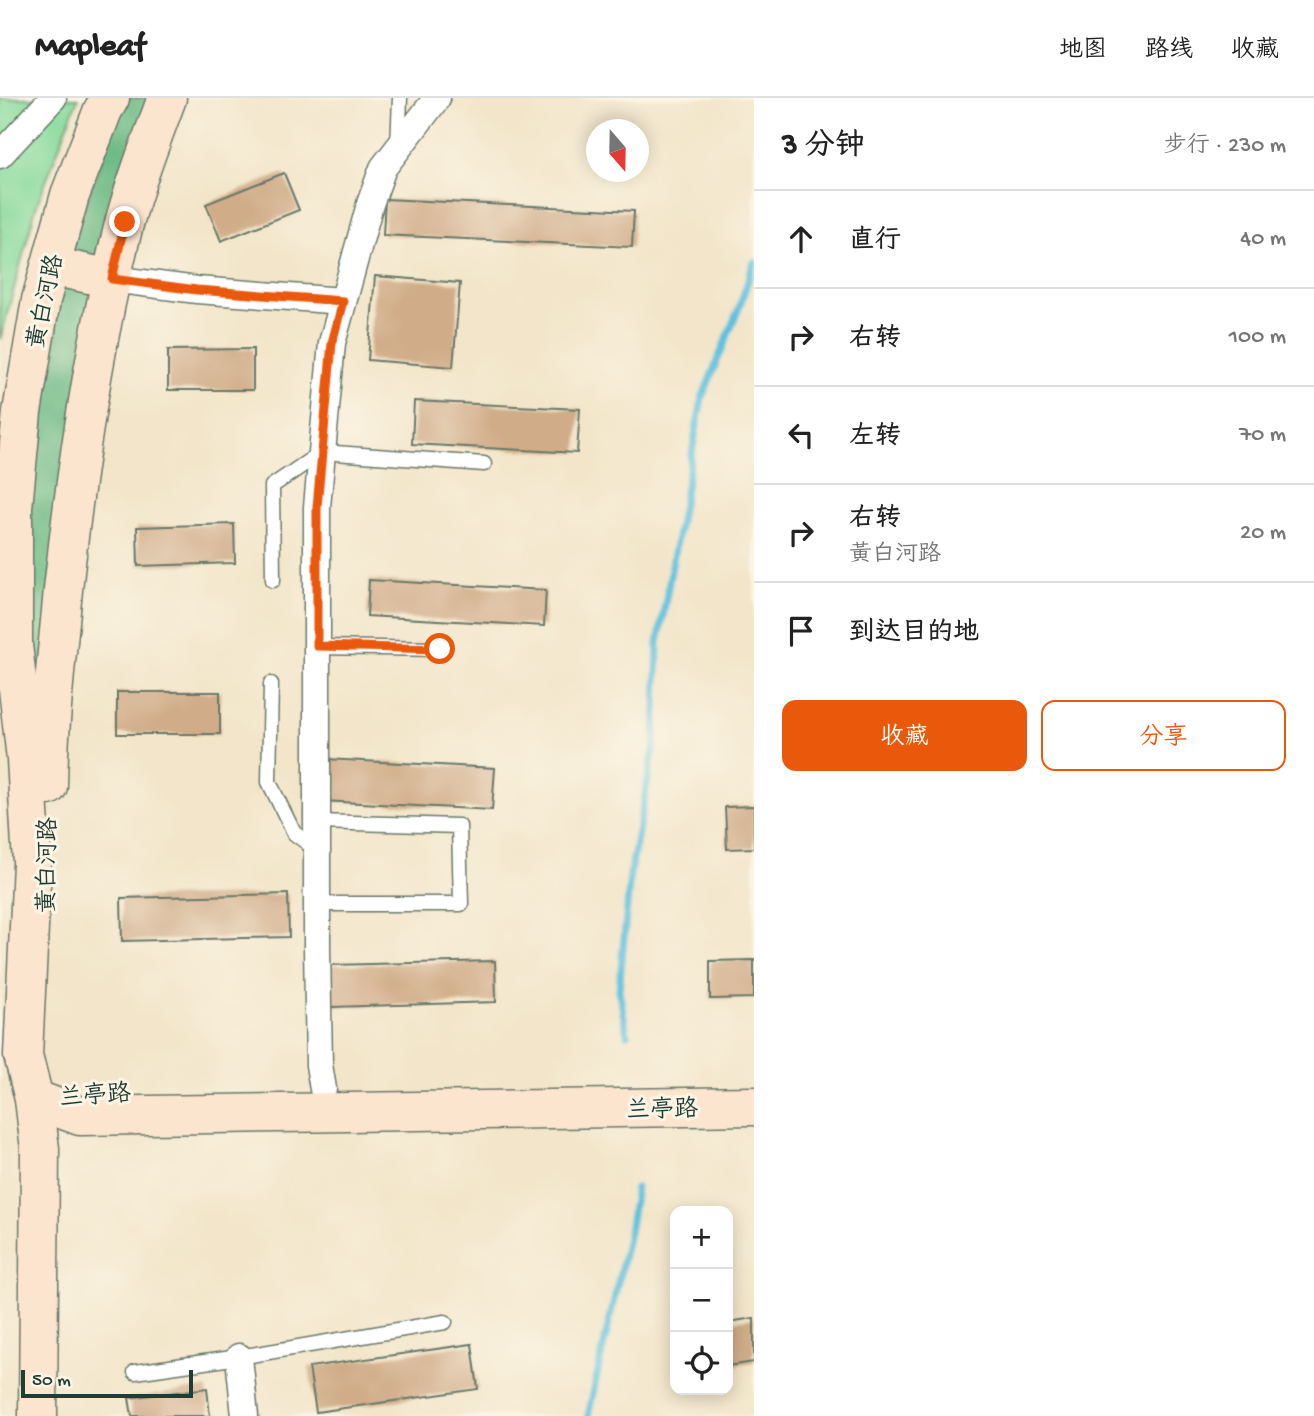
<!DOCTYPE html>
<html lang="zh">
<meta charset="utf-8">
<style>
body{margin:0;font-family:"Gochi Hand","LXGW WenKai TC",sans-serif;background:#f2f2f2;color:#222}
.controls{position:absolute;right:21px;bottom:21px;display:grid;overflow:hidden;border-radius:14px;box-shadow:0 4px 18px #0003}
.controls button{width:63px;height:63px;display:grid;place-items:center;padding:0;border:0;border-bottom:2px solid #e0e0e0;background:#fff;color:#222;font:35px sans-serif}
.compass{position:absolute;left:586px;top:21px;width:63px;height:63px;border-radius:50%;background:#fff;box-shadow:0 4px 18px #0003;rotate:160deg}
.scale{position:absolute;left:21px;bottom:18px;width:172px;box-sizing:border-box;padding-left:7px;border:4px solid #1f3d34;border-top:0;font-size:19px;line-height:24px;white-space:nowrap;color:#1f3d34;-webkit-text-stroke:5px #fcf5e5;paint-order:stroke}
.stop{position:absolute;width:21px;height:21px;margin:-16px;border:5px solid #ea580c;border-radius:50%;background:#fff}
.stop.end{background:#ea580c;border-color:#fff;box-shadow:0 2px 7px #0008}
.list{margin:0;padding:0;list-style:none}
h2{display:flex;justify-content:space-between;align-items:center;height:91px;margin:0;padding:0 28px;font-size:30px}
h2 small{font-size:23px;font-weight:400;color:#767676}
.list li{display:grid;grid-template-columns:46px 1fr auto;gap:21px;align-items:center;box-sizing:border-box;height:98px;padding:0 28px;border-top:2px solid #e0e0e0}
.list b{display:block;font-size:26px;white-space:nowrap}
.list p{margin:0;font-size:23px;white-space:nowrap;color:#767676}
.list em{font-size:23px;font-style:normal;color:#767676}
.actions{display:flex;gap:14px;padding:21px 28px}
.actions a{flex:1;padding:16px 0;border:2px solid #ea580c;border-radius:14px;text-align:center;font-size:24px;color:#ea580c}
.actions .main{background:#ea580c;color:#fff}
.icon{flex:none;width:38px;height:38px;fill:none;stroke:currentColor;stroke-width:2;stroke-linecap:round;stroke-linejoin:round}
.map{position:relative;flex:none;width:754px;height:1318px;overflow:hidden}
header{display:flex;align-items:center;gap:42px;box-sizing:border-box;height:98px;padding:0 35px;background:#fff;border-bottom:2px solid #e0e0e0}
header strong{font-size:33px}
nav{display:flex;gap:38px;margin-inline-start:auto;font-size:24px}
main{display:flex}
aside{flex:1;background:#fff}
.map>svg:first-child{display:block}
</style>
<header>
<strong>Mapleaf</strong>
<nav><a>地图</a><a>路线</a><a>收藏</a></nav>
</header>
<main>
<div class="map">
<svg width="754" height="1318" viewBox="0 0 754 1318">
<rect width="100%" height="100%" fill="#fcf5e5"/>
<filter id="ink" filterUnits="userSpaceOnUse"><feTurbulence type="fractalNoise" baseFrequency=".0143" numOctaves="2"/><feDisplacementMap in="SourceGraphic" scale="14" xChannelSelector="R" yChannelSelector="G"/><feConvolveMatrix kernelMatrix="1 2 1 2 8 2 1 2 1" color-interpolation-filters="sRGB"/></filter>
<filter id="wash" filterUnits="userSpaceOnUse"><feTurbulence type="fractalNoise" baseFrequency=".00686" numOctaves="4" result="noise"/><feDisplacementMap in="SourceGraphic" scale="28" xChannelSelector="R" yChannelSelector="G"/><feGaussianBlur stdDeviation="1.57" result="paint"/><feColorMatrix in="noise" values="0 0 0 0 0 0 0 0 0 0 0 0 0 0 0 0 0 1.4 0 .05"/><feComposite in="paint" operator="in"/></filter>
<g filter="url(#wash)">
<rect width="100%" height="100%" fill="#f2e5c9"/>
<!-- green -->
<path fill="#86da9c" stroke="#528c68" stroke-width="2" d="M 0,0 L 78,0 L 36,109 L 0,242 Z"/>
<!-- forest -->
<path fill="#6cba84" stroke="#467c5c" stroke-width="2" d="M 123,0 L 156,0 L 44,567 L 25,581 L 20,520 L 45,222 Z"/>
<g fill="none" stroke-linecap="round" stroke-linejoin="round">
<!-- stream -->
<g stroke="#5ec1dd" stroke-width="7">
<path d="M 627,936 L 619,892 L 630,777 L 655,644 L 658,545 L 702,300 L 739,210 L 754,164"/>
<path d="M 588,1318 L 629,1135 L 636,1090"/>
</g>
</g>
<g id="blocks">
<!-- building -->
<g fill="#d0ac88">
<path d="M 284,75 L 299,112 L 221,143 L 206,106 Z"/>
<path d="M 385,101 L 634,113 L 632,149 L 383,137 Z"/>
<path d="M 375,178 L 460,185 L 453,269 L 368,262 Z"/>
<path d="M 253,251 L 253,292 L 168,292 L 168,252 Z"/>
<path d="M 414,303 L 580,311 L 577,355 L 412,346 Z"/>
<path d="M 234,426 L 235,465 L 138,468 L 137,429 Z"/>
<path d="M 369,482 L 546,492 L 544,528 L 367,518 Z"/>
<rect x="117" y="594" width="103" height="42"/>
<path d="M 325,661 L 495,670 L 492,712 L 323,703 Z"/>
<path d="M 754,708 L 754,750 L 727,751 L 725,709 Z"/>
<path d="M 288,796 L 289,839 L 122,843 L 121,800 Z"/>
<path d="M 754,862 L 754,900 L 710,901 L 710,863 Z"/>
<path d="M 495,863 L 496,904 L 331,909 L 330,867 Z"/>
<path d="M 754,1220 L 754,1264 L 728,1268 L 728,1224 Z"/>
<path d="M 472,1246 L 478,1291 L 316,1314 L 309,1269 Z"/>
<path d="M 207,1290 L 210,1318 L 132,1318 L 129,1300 Z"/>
</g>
</g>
</g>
<g filter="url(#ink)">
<use href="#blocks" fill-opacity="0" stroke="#697868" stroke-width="2"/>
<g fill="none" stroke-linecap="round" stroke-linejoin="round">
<!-- lane casing -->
<g stroke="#697868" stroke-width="17">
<g id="lane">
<path d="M 398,48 L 400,0"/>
<path d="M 273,482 L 272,388 L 322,354 L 484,366"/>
<path d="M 317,549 L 440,551"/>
<path d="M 271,586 L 269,684 L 294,735 L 317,752"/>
<path d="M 317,724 L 459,728 L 461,806 L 317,806"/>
<path d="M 135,1274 L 239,1259 L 445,1224"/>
</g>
</g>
<!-- street casing -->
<g stroke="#697868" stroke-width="29">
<g id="street">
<path d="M 0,57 L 53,0"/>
<path d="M 112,181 L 197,192 L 343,203"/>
<path d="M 323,991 L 319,967 L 317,849 L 317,409 L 332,245 L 370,106 L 383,70 L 437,0"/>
<path d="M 239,1259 L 245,1318"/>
</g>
</g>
<!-- secondary casing -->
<g stroke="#697868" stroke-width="41">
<g id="secondary">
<path d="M 51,168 L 112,181"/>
<path d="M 48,688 C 49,623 57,557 63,492 C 76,369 94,246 124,126 C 135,83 152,41 167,0"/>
<path d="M 34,1001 L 80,1018 L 754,1008"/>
<path d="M 38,1318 L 40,1051 L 34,1001 L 23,957 L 32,765 L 26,661 L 13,547 L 13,409 L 22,314 L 41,202 L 70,97 L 103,12 L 110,0"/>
</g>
</g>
<!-- lane -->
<use href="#lane" stroke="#fff" stroke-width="14"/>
<!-- street -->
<use href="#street" stroke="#fff" stroke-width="26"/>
<!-- secondary -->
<use href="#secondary" stroke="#fbe5cf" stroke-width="38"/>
</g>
</g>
<g fill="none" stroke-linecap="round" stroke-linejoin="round" filter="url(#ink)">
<!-- route -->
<path stroke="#ea580c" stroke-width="9" d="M 125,124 L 112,181 L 197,192 L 343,203 L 332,245 L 317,409 L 317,548 L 440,551"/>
</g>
<g text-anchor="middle" stroke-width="6" stroke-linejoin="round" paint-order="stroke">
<!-- street labels -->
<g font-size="24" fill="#1f3d34" stroke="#fcf5e5">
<text transform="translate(44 203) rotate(-78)" y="8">黄白河路</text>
<text transform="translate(46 767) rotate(-89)" y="8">黄白河路</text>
<text transform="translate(95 996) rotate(-4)" y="8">兰亭路</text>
<text transform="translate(662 1010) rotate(-1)" y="8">兰亭路</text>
</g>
</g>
</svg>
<div class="controls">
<button>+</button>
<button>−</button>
<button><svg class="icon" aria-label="locate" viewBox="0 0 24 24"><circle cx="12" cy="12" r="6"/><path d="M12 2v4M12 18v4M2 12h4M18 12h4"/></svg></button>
</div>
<svg class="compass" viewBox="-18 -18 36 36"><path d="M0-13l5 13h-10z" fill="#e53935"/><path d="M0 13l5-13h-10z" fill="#767676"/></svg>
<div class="scale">50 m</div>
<div class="stop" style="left:440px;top:551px"></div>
<div class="stop end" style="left:125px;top:124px"></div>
</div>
<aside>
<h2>3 分钟<small>步行 · 230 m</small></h2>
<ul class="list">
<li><svg class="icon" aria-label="ahead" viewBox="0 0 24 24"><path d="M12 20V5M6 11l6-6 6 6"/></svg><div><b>直行</b></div><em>40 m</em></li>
<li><svg class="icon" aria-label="right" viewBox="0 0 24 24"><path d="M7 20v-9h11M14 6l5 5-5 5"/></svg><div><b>右转</b></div><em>100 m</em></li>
<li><svg class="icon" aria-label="left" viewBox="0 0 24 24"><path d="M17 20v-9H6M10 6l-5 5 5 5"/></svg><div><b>左转</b></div><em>70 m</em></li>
<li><svg class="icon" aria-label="right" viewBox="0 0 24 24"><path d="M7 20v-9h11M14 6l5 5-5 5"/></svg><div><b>右转</b><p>黄白河路</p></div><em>20 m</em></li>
<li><svg class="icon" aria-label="arrive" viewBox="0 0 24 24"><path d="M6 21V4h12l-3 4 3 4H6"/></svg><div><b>到达目的地</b></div></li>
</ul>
<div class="actions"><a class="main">收藏</a><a>分享</a></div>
</aside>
</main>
